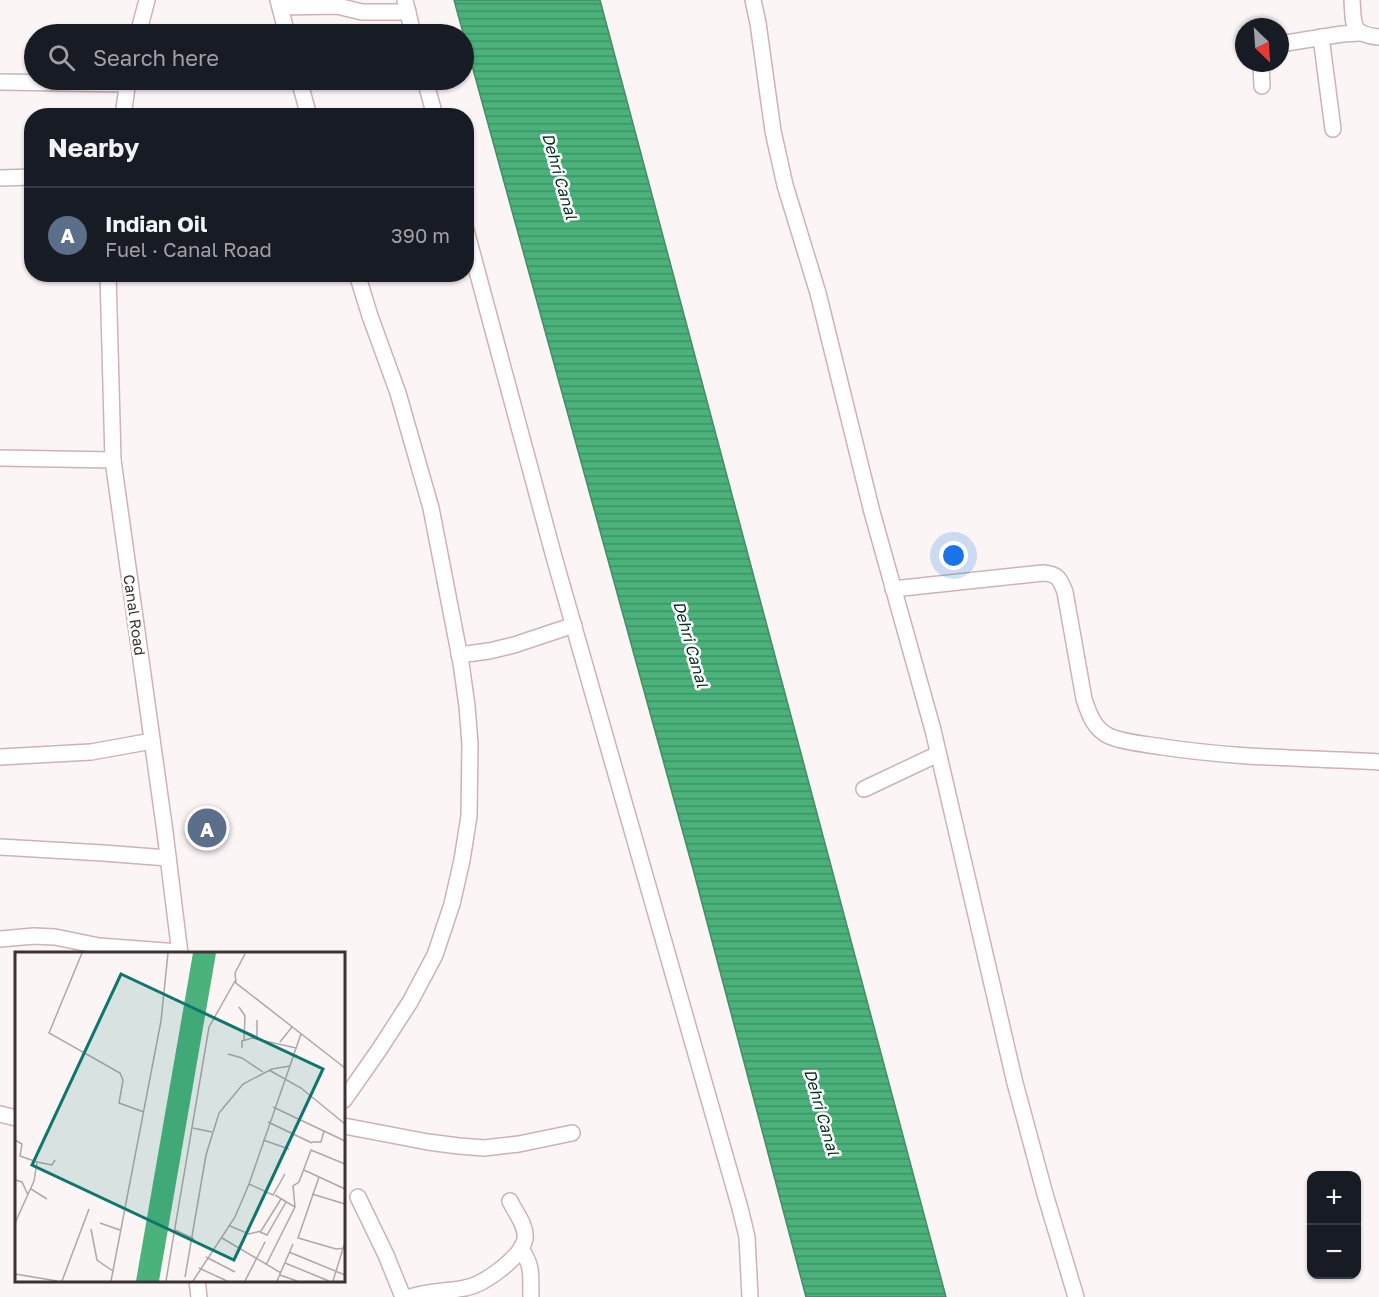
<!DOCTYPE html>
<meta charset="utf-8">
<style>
body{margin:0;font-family:"Golos Text",sans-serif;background:#242831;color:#f1f3f6}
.controls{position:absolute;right:18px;bottom:18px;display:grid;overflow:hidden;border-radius:12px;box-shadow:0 2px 4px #0004}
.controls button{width:54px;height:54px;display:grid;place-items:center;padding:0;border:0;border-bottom:2px solid #363941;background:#171b24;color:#f1f3f6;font:30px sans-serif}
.compass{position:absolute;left:1235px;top:18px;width:54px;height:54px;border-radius:50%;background:#171b24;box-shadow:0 2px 4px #0004;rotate:155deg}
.you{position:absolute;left:954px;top:556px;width:21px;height:21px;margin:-15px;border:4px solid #fff;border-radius:50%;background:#1a73e8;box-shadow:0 0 0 9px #1a73e833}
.badge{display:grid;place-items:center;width:39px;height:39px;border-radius:50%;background:#d93025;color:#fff;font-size:20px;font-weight:700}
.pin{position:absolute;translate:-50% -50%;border:3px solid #fff;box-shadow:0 2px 6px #0006}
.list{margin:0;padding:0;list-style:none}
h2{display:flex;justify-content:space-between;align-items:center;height:78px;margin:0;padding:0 24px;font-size:26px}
h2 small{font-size:20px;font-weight:400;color:#9ea1a6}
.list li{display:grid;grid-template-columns:39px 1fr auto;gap:18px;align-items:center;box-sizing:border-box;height:96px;padding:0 24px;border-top:2px solid #363941}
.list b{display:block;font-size:22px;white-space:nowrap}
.list p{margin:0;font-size:20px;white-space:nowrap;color:#9ea1a6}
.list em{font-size:20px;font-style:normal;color:#9ea1a6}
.icon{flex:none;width:33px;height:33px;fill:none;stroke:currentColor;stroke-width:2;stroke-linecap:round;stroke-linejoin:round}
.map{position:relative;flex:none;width:1379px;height:1297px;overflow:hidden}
.search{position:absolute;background:#171b24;box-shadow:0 2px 4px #0004;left:24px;top:24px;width:450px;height:66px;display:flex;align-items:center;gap:15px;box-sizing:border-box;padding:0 21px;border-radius:33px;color:#9ea1a6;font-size:22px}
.panel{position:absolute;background:#171b24;box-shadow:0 2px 4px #0004;left:24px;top:108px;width:450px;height:174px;border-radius:24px}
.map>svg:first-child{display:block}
</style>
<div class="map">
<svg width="1379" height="1297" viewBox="0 0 1379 1297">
<defs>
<pattern id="water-rules" width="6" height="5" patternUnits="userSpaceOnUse" patternTransform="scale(1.5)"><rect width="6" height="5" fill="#4ab27a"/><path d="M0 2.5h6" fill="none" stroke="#3f9165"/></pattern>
</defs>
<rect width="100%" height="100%" fill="#fbf5f6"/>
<!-- water -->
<path fill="url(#water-rules)" stroke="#468c65" stroke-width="1.5" d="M 454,0 L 600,0 L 946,1297 L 806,1297 L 693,869 Z"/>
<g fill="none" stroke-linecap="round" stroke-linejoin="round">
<!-- minor casing -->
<g stroke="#ceb2b7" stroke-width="18">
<g id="minor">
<path d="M 278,0 L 287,34"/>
<path d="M 405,0 L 413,34"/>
<path d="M 753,0 L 758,23 L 773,131 L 785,185 L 818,293 L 872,512 L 933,730 L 1015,1083 L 1045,1194 L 1076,1297"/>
<path d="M 1352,0 C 1354,25 1350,34 1379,37"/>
<path d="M 280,7 L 337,6 L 362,12 L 408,12"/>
<path d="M 138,34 L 147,0"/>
<path d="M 1321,37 L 1333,129"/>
<path d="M 1280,44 L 1342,34 L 1360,33"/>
<path d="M 1261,63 L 1262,86"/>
<path d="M 299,80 L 309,116"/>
<path d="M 425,80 L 435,116"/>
<path d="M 0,82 L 127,84"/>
<path d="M 123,116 L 128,80"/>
<path d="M 0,178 L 32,177"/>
<path d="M 466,230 L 554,557 L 740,1208 L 747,1237 L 750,1297"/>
<path d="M 108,274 L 113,460 L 165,832 L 180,954"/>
<path d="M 0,458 L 113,460"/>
<path d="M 893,589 L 1043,573 C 1058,574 1060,579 1065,592 L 1084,699 C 1089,714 1094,729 1109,736 C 1125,743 1146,744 1163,747 C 1234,758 1307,758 1379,762"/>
<path d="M 459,655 L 489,651 L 514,645 L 574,625"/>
<path d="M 0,757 L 91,752 L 152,741"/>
<path d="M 864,789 L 938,754"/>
<path d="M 0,847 L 103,853 L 168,858"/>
<path d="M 0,939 L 34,936 L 55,937 L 99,946 L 179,952"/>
<path d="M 344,1100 L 379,1050 L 410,1002 L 435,955 L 452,904 L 462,860 L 469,816 L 470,744 L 467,706 L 461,663 L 431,508 L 398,393 L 370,316 L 357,274"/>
<path d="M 0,1114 L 16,1118"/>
<path d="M 344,1126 L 428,1142 L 459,1146 L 484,1148 L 519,1144 L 572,1133"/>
<path d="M 358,1197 L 386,1255 L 403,1297"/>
<path d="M 521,1249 C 534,1268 530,1276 531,1297"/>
<path d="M 197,1280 L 199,1297"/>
<path d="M 410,1297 C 430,1290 446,1292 465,1288 C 483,1285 521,1258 525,1239 C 527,1226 515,1212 510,1201"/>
</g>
</g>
<!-- minor -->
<use href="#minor" stroke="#fff" stroke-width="15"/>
</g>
<g text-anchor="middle" stroke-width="5" stroke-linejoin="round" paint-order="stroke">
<!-- street labels -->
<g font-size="15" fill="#3d3234" stroke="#fff">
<text transform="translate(134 615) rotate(82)" y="5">Canal Road</text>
</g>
<!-- water labels -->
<g font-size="16" font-style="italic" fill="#04321c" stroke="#fff">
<text transform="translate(560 176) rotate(74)" y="6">Dehri Canal</text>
<text transform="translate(691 644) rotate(74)" y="6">Dehri Canal</text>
<text transform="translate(822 1112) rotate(74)" y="6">Dehri Canal</text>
</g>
</g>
<!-- overview -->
<g transform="translate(15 952)">
<rect width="330" height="330" fill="#fbf5f6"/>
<path d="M 178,1 L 201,1 L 144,329 L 121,329 Z" fill="#4ab27a"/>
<path fill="none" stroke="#afa7a8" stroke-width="1.5" d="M 67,1 L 34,81 L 105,121 L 108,128 L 104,151 L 129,160M 230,2 L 220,21 L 221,31 L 330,116M 224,55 L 230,64 L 229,88M 242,68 L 242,88M 265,90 L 277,75M 227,96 L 227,89 L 237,86 L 281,96M 213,102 L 227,106 L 248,120M 254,118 L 286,136 L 330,172M 258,155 L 330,189M 253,170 L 297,191M 178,176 L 197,180M 0,188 L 7,192 L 5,204 L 22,210 L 19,229 L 0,271M 248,188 L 274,197M 297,190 L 306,190 L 309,179M 22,210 L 37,213 L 40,208M 289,218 L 330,237M 304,225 L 283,286 L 321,297 L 330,296M 0,228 L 7,230 L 13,243M 234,232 L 258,243 L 270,222M 16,237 L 32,247M 297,242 L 330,252M 280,255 L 278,234 L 284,230 L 296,198 L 330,212M 85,271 L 105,278M 215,274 L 234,282 L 246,279 L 266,247M 76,277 L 82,308 L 98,319M 160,278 L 179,287M 245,280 L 252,283 L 271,250M 207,286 L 266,321M 274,300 L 330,323M 191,305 L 220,320M 270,311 L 314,329M 251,313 L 280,255 L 260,243M 184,316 L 212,329M 0,322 L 42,329M 265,323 L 282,329M 170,325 L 191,203 L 204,161 L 228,132 L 257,117 L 275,114M 47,329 L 74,257M 96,329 L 146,69 L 153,1M 151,329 L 194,75 L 220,29M 178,329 L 220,265 L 234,232 L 286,82M 230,329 L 250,290M 262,329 L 278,292M 318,329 L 330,290"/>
<path fill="#0f766e" fill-opacity="0.15" stroke="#0f766e" stroke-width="3" d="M 106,22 L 308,117 L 219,308 L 17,213 Z"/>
<rect width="330" height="330" fill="none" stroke="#3d3234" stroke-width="3"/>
</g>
</svg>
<div class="controls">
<button>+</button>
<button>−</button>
</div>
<svg class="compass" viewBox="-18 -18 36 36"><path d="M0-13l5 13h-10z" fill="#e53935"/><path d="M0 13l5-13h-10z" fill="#9ea1a6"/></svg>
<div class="you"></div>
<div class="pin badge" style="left:207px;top:828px;background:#5c6f8a">A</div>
<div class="search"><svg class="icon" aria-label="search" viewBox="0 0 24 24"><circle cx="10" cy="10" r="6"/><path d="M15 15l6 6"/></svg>Search here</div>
<section class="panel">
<h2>Nearby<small></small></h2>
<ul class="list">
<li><span class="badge" style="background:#5c6f8a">A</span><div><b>Indian Oil</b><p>Fuel · Canal Road</p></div><em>390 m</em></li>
</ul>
</section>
</div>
